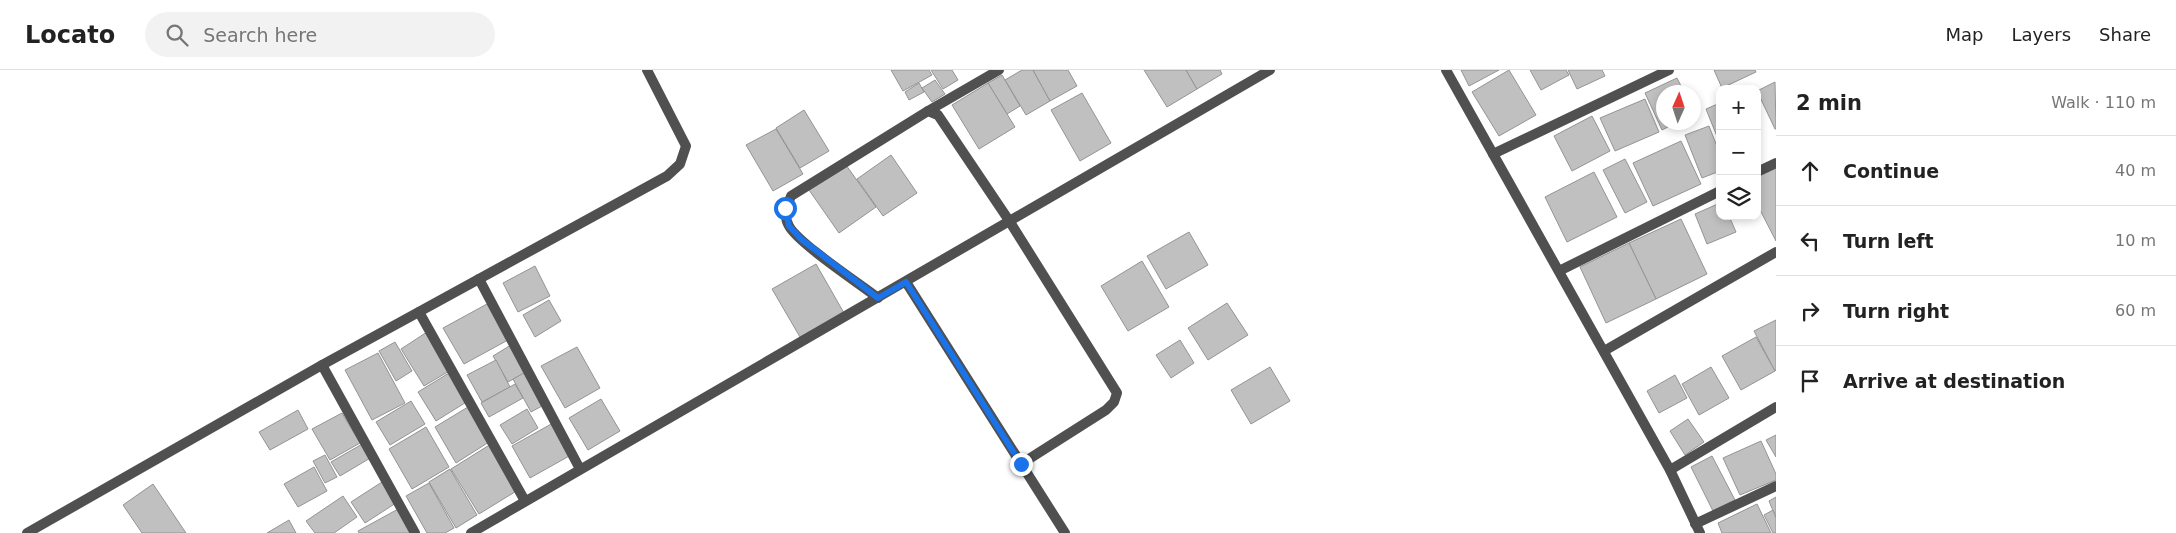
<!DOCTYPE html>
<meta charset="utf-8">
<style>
body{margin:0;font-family:"DejaVu Sans",sans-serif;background:#f2f2f2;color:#222}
.controls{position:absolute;right:15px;top:15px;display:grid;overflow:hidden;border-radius:10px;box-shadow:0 2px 8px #0003}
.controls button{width:45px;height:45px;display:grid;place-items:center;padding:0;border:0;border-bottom:1px solid #e0e0e0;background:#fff;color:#222;font:25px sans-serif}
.compass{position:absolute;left:1656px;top:15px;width:45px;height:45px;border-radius:50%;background:#fff;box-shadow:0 2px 8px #0003;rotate:3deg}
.stop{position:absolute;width:15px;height:15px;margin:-11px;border:4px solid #1a73e8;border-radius:50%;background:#fff}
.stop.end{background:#1a73e8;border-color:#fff;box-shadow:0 1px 5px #0008}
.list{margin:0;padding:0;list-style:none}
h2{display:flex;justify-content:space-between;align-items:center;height:65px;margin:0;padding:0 20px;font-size:21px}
h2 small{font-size:16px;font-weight:400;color:#767676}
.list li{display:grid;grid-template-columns:32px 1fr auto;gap:15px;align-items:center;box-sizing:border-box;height:70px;padding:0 20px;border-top:1px solid #e0e0e0}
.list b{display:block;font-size:19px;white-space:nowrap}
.list em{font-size:16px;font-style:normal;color:#767676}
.icon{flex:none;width:28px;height:28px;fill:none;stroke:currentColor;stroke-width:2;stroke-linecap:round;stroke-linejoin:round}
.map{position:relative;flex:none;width:1776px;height:463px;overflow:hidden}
header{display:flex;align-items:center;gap:30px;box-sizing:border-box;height:70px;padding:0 25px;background:#fff;border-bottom:1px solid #e0e0e0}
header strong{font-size:24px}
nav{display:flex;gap:28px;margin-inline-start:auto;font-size:18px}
.search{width:350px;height:45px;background:#f2f2f2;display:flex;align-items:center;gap:12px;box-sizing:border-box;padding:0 18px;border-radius:28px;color:#767676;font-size:19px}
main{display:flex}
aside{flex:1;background:#fff}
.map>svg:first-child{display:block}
</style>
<header>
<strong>Locato</strong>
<div class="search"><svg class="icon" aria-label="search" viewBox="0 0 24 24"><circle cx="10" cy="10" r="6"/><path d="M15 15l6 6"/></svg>Search here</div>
<nav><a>Map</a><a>Layers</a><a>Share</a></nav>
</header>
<main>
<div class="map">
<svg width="1776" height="463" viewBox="0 0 1776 463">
<rect width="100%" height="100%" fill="#fff"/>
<!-- building -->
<g fill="#c0c0c0" stroke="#949494">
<path d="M 891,0 L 929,0 L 932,5 L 903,21 Z"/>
<path d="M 931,0 L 952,0 L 958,10 L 943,19 Z"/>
<path d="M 1022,0 L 1033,0 L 1050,31 L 1026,45 L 1005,10 Z"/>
<path d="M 1033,0 L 1068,0 L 1077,16 L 1050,31 Z"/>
<path d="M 1144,0 L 1186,0 L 1197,19 L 1167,37 Z"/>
<path d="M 1186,0 L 1220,0 L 1222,4 L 1197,19 Z"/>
<path d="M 1461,0 L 1499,0 L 1469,16 Z"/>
<path d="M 1509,0 L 1536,45 L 1499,66 L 1472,22 Z"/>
<path d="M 1530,0 L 1566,0 L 1569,5 L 1541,20 Z"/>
<path d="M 1568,0 L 1602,0 L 1605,6 L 1577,19 Z"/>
<path d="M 1714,0 L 1755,0 L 1756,2 L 1722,18 Z"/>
<path d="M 1002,5 L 1020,36 L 1007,44 L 988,13 Z"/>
<path d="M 1677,8 L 1684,22 L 1664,22 L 1664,52 L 1678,52 L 1662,60 L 1645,23 Z"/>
<path d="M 935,10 L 945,24 L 932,32 L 922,18 Z"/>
<path d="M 1775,12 L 1776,59 L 1775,59 L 1757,21 Z"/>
<path d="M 919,13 L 924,22 L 909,30 L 905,22 Z"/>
<path d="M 988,13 L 1015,57 L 979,79 L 952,35 Z"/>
<path d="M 1082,23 L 1111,73 L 1080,91 L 1051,40 Z"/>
<path d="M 1645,29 L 1659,62 L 1615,81 L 1600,48 Z"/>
<path d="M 1720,33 L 1720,74 L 1706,39 Z"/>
<path d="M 804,40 L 829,81 L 800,98 L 776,58 Z"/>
<path d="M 1592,46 L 1610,81 L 1572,101 L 1554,66 Z"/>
<path d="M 1709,56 L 1720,84 L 1720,101 L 1702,108 L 1685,65 Z"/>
<path d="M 776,59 L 803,104 L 773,121 L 746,75 Z"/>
<path d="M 1681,71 L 1701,114 L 1653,136 L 1633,93 Z"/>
<path d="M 891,85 L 917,123 L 883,146 L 857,109 Z"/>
<path d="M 1625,89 L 1647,132 L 1625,143 L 1603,100 Z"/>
<path d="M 846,95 L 876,137 L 839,163 L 809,120 Z"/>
<path d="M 1776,98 L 1776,171 L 1757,134 L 1757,106 Z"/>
<path d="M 1594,102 L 1617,147 L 1567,172 L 1545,127 Z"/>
<path d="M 1720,133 L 1720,146 L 1729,146 L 1736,162 L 1707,174 L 1695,144 Z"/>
<path d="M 1681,149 L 1707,204 L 1656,229 L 1629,173 Z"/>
<path d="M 1189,162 L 1208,195 L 1166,219 L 1147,186 Z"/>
<path d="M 1629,173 L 1656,229 L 1606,253 L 1580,197 Z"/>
<path d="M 1142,191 L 1169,237 L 1128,261 L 1101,216 Z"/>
<path d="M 816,194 L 844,243 L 800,267 L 772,219 Z"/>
<path d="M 535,196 L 550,226 L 518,242 L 503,213 Z"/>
<path d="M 549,230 L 561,251 L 535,267 L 523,245 Z"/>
<path d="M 1227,233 L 1248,265 L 1208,290 L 1188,258 Z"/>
<path d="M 487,234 L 508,270 L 464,294 L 443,258 Z"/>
<path d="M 1776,250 L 1776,300 L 1775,301 L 1754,261 Z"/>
<path d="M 427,262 L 451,300 L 424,316 L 401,279 Z"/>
<path d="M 1756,267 L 1775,301 L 1741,320 L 1722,286 Z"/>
<path d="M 1180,270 L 1194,293 L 1171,308 L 1156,285 Z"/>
<path d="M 395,272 L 412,301 L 396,311 L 379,281 Z"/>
<path d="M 511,275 L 526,302 L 508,312 L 493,286 Z"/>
<path d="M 577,277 L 600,318 L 565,338 L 541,296 Z"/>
<path d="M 378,283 L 405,333 L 372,350 L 345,300 Z"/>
<path d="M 496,290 L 510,317 L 482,332 L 467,305 Z"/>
<path d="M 1270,297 L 1290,331 L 1251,354 L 1231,320 Z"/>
<path d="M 1711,297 L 1729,328 L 1699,345 L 1682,314 Z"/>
<path d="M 449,303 L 468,331 L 436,351 L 418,322 Z"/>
<path d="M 524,303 L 542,336 L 531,342 L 513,309 Z"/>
<path d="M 1675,305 L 1687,328 L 1659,343 L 1647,321 Z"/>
<path d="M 515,314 L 523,328 L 489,347 L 481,333 Z"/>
<path d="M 601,329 L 620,361 L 588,380 L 569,348 Z"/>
<path d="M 411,331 L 425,354 L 390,375 L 376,352 Z"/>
<path d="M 468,337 L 489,372 L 456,393 L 435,357 Z"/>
<path d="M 527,339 L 538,358 L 512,374 L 500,355 Z"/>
<path d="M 298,340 L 308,359 L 270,380 L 259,362 Z"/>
<path d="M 342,343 L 360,373 L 330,390 L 312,359 Z"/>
<path d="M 1688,349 L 1704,372 L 1685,385 L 1670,361 Z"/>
<path d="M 553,353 L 571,385 L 530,408 L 512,376 Z"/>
<path d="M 426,357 L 449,397 L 412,419 L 389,379 Z"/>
<path d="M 1776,365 L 1776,387 L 1766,370 Z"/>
<path d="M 1761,371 L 1776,404 L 1776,410 L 1740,425 L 1723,388 Z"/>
<path d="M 364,373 L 372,387 L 340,406 L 331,392 Z"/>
<path d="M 491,374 L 518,420 L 479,444 L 451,399 Z"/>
<path d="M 325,385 L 337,407 L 325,413 L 313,391 Z"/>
<path d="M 1712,386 L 1735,430 L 1713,441 L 1691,397 Z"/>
<path d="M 314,397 L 327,421 L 298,437 L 284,414 Z"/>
<path d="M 450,399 L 477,445 L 456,458 L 429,412 Z"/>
<path d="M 382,412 L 396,433 L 365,453 L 351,432 Z"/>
<path d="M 429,413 L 454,458 L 445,463 L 427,463 L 406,426 Z"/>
<path d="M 153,414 L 186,463 L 142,463 L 123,435 Z"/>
<path d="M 343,426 L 357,447 L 334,463 L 315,463 L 306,451 Z"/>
<path d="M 1776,427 L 1776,448 L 1769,431 Z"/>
<path d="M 1757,434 L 1771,463 L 1722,463 L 1718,453 Z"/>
<path d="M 400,438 L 414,463 L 359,463 L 358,461 Z"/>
<path d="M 1773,440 L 1776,448 L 1776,463 L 1773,463 L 1764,445 Z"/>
<path d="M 289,450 L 296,463 L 267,463 Z"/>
</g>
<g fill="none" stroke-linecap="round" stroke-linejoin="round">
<!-- minor -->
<g stroke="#505050" stroke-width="10">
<path d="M 1446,0 L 1670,400 L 1700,463"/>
<path d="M 928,41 L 999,0"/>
<path d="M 1493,84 L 1669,0"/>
<path d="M 1757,102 L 1776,93"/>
<path d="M 1559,201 L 1720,121"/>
<path d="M 479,209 L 580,399"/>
<path d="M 906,212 L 1065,463"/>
<path d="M 878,228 C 860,214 798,173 789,156 C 783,146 787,136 791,126 L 928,41 L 938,45 L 1010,152 L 1117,323 L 1114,332 L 1106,340 L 1021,394"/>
<path d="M 419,242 L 525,431"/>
<path d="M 1604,281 L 1776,182"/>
<path d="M 322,295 L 415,463"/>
<path d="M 1670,400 L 1776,337"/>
<path d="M 1695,454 L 1776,416"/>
<path d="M 27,463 L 322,295 L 667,106 L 680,94 L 686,76 L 647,0"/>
<path d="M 471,463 L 1270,0"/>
</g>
</g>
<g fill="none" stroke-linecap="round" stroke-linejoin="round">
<!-- route -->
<path stroke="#1a73e8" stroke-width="6" d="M 785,138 L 789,156 L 801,169 L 878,228 L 906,212 L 1021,394"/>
</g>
</svg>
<div class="controls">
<button>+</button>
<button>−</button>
<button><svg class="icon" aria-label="layers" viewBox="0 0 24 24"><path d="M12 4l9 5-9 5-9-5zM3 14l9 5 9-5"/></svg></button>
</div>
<svg class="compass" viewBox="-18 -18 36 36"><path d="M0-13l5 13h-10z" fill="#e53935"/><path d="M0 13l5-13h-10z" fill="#767676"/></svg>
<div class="stop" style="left:785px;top:138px"></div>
<div class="stop end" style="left:1021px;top:394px"></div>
</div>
<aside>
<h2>2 min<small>Walk · 110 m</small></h2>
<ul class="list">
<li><svg class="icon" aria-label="ahead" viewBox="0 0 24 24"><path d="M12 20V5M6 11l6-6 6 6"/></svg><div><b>Continue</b></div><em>40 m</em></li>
<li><svg class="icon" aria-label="left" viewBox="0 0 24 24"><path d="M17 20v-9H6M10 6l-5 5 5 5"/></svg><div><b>Turn left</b></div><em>10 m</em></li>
<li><svg class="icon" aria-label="right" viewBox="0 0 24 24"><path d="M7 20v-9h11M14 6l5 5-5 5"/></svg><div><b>Turn right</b></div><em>60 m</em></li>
<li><svg class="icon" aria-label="arrive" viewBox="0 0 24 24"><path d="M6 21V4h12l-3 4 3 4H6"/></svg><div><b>Arrive at destination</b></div></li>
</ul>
</aside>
</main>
